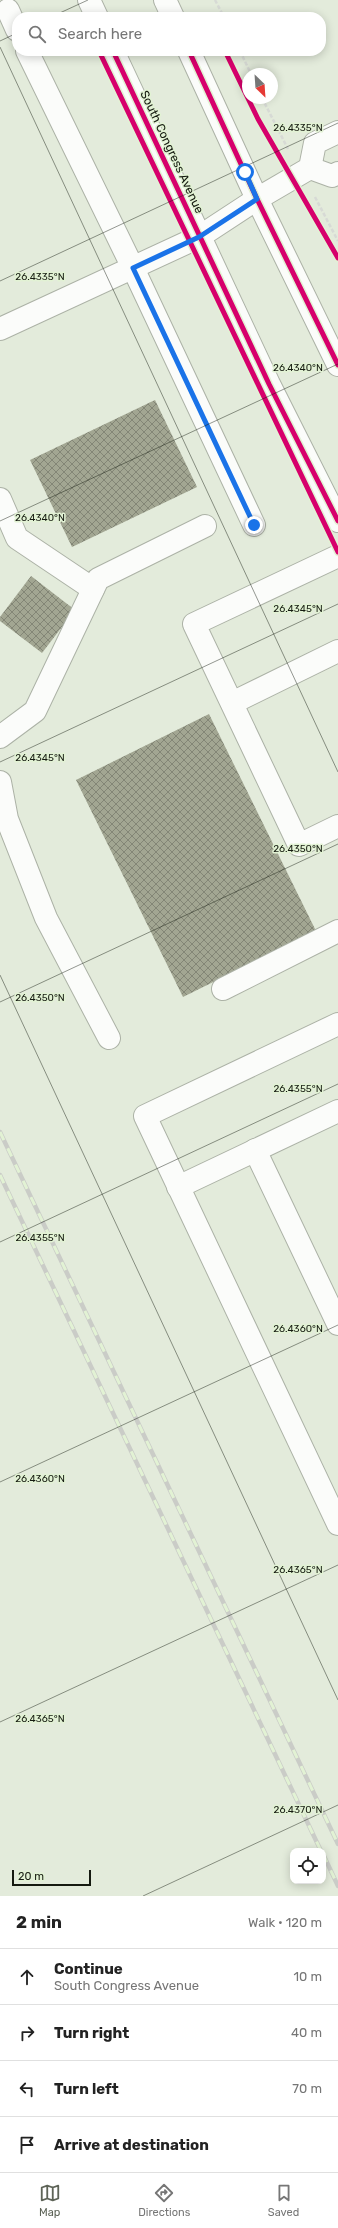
<!DOCTYPE html>
<meta charset="utf-8">
<style>
body{margin:0;font-family:Rubik,sans-serif;background:#f6f6f6;color:#222}
.controls{position:absolute;right:12px;bottom:12px;display:grid;overflow:hidden;border-radius:8px;box-shadow:0 2px 10px #0003}
.controls button{width:36px;height:36px;display:grid;place-items:center;padding:0;border:0;border-bottom:1px solid #e0e0e0;background:#fff;color:#222;font:20px sans-serif}
.compass{position:absolute;left:242px;top:68px;width:36px;height:36px;border-radius:50%;background:#fff;box-shadow:0 2px 10px #0003;rotate:155deg}
.scale{position:absolute;left:12px;bottom:10px;width:79px;box-sizing:border-box;padding-left:4px;border:2px solid #151a10;border-top:0;font-size:11px;line-height:14px;white-space:nowrap;color:#151a10;-webkit-text-stroke:3px #e2f2d4;paint-order:stroke}
.stop{position:absolute;width:12px;height:12px;margin:-9px;border:3px solid #1a73e8;border-radius:50%;background:#fff}
.stop.end{background:#1a73e8;border-color:#fff;box-shadow:0 1px 4px #0008}
.list{margin:0;padding:0;list-style:none}
h2{display:flex;justify-content:space-between;align-items:center;height:52px;margin:0;padding:0 16px;font-size:17px}
h2 small{font-size:13px;font-weight:400;color:#767676}
.list li{display:grid;grid-template-columns:26px 1fr auto;gap:12px;align-items:center;box-sizing:border-box;height:56px;padding:0 16px;border-top:1px solid #e0e0e0}
.list b{display:block;font-size:15px;white-space:nowrap}
.list p{margin:0;font-size:13px;white-space:nowrap;color:#767676}
.list em{font-size:13px;font-style:normal;color:#767676}
.icon{flex:none;width:22px;height:22px;fill:none;stroke:currentColor;stroke-width:2;stroke-linecap:round;stroke-linejoin:round}
.map{position:relative;flex:none;width:338px;height:1896px;overflow:hidden}
.search{position:absolute;background:#fff;box-shadow:0 2px 10px #0003;left:12px;right:12px;top:12px;height:44px;display:flex;align-items:center;gap:10px;box-sizing:border-box;padding:0 14px;border-radius:16px;color:#767676;font-size:15px}
.sheet{height:276px;background:#fff}
nav{display:flex;justify-content:space-around;align-items:center;box-sizing:border-box;height:56px;border-top:1px solid #e0e0e0;background:#fff;font-size:11px;color:#767676}
nav a{display:grid;justify-items:center;gap:2px}
nav .on{color:#5d6357}
.map>svg:first-child{display:block}
</style>
<div class="map">
<svg width="338" height="1896" viewBox="0 0 338 1896">
<defs>
<pattern id="building-cross-hatch" width="8" height="8" patternUnits="userSpaceOnUse"><rect width="8" height="8" fill="#a2a692"/><path d="M0 0l8 8M0 8l8-8" fill="none" stroke="#838676"/></pattern>
</defs>
<rect width="100%" height="100%" fill="#e3ebdb"/>
<!-- building -->
<g fill="url(#building-cross-hatch)">
<path d="M 155,400 L 197,487 L 72,547 L 30,460 Z"/>
<path d="M 31,576 L 75,610 L 42,653 L 0,621 L 0,617 Z"/>
<path d="M 209,714 L 316,931 L 183,997 L 76,780 Z"/>
</g>
<g fill="none" stroke-linecap="round" stroke-linejoin="round">
<!-- minor casing -->
<g stroke="#acb2a6" stroke-width="24">
<g id="minor">
<path d="M 8,10 L 17,30"/>
<path d="M 27,51 L 133,268 L 254,525"/>
<path d="M 310,168 L 332,176 L 338,173"/>
<path d="M 0,329 L 199,237 L 257,199 L 310,168 L 315,143 L 338,132"/>
<path d="M 0,499 L 17,538 L 93,589"/>
<path d="M 338,556 L 194,624 L 299,845 L 338,826"/>
<path d="M 232,703 L 338,651"/>
<path d="M 0,737 L 35,711 L 98,579 L 205,526"/>
<path d="M 0,782 L 7,819 L 46,918 L 109,1038"/>
<path d="M 223,989 L 338,931"/>
<path d="M 338,1024 L 145,1116 L 338,1524"/>
<path d="M 255,1150 L 338,1324"/>
<path d="M 178,1187 L 338,1111"/>
</g>
</g>
<!-- major casing -->
<g stroke="#acb2a6" stroke-width="24">
<g id="major">
<path d="M 89,0 L 97,17"/>
<path d="M 165,0 L 173,17"/>
<path d="M 113,51 L 269,384 L 338,521"/>
<path d="M 189,51 L 257,199 L 338,365"/>
</g>
</g>
<!-- path -->
<g stroke="#d7dad5" stroke-width="2.5" stroke-dasharray="4 2" stroke-linecap="butt">
<path d="M 215,0 L 224,17"/>
<path d="M 240,51 L 251,74"/>
<path d="M 262,98 L 288,149"/>
<path d="M 315,197 L 338,241"/>
</g>
<!-- minor -->
<use href="#minor" stroke="#fbfcfa" stroke-width="22"/>
<!-- major -->
<use href="#major" stroke="#fbfcfa" stroke-width="22"/>
<!-- rail casing -->
<g stroke="#caccc7" stroke-width="4.5">
<g id="rail">
<path d="M 0,1132 L 338,1844"/>
<path d="M 0,1175 L 321,1851"/>
<path d="M 323,1854 L 338,1886"/>
</g>
</g>
<!-- rail -->
<use href="#rail" stroke="#e2f2d4" stroke-width="3" stroke-dasharray="9" stroke-linecap="butt"/>
<!-- cycleway casing -->
<g stroke="#e2f2d4" stroke-width="8">
<g id="cycleway">
<path d="M 99,51 L 338,552"/>
<path d="M 113,51 L 269,384 L 338,521"/>
<path d="M 189,51 L 257,199 L 338,365"/>
<path d="M 225,51 L 258,119 L 338,258"/>
</g>
</g>
<!-- cycleway -->
<use href="#cycleway" stroke="#d6006c" stroke-width="5"/>
</g>
<g fill="none" stroke-linecap="round" stroke-linejoin="round">
<!-- route -->
<path stroke="#1a73e8" stroke-width="5" d="M 245,172 L 257,199 L 199,237 L 133,268 L 254,525"/>
</g>
<!-- ticks -->
<path fill="none" stroke="#151a10" stroke-width="1" stroke-opacity="0.45" d="M 51,17 L 88,0M 0,41 L 17,33M 0,47 L 338,772M 0,281 L 338,123M 0,521 L 338,364M 0,762 L 338,604M 0,975 L 338,1700M 0,1002 L 338,844M 0,1242 L 338,1084M 0,1482 L 338,1325M 0,1722 L 338,1565M 143,1896 L 338,1805"/>
<g text-anchor="middle" stroke-width="3" stroke-linejoin="round" paint-order="stroke">
<!-- street labels -->
<g font-size="12" fill="#151a10" stroke="#e2f2d4">
<text transform="translate(172 152) rotate(65)" y="4">South Congress Avenue</text>
</g>
</g>
<g font-size="10" text-anchor="middle" fill="#151a10" stroke="#e2f2d4" stroke-width="3" stroke-linejoin="round" paint-order="stroke">
<text x="298" y="131">26.4335°N</text>
<text x="40" y="280">26.4335°N</text>
<text x="298" y="371">26.4340°N</text>
<text x="40" y="521">26.4340°N</text>
<text x="298" y="612">26.4345°N</text>
<text x="40" y="761">26.4345°N</text>
<text x="298" y="852">26.4350°N</text>
<text x="40" y="1001">26.4350°N</text>
<text x="298" y="1092">26.4355°N</text>
<text x="40" y="1241">26.4355°N</text>
<text x="298" y="1332">26.4360°N</text>
<text x="40" y="1482">26.4360°N</text>
<text x="298" y="1573">26.4365°N</text>
<text x="40" y="1722">26.4365°N</text>
<text x="298" y="1813">26.4370°N</text>
</g>
</svg>
<div class="controls">
<button><svg class="icon" aria-label="locate" viewBox="0 0 24 24"><circle cx="12" cy="12" r="6"/><path d="M12 2v4M12 18v4M2 12h4M18 12h4"/></svg></button>
</div>
<svg class="compass" viewBox="-18 -18 36 36"><path d="M0-13l5 13h-10z" fill="#e53935"/><path d="M0 13l5-13h-10z" fill="#767676"/></svg>
<div class="scale">20 m</div>
<div class="stop" style="left:245px;top:172px"></div>
<div class="stop end" style="left:254px;top:525px"></div>
<div class="search"><svg class="icon" aria-label="search" viewBox="0 0 24 24"><circle cx="10" cy="10" r="6"/><path d="M15 15l6 6"/></svg>Search here</div>
</div>
<section class="sheet">
<h2>2 min<small>Walk · 120 m</small></h2>
<ul class="list">
<li><svg class="icon" aria-label="ahead" viewBox="0 0 24 24"><path d="M12 20V5M6 11l6-6 6 6"/></svg><div><b>Continue</b><p>South Congress Avenue</p></div><em>10 m</em></li>
<li><svg class="icon" aria-label="right" viewBox="0 0 24 24"><path d="M7 20v-9h11M14 6l5 5-5 5"/></svg><div><b>Turn right</b></div><em>40 m</em></li>
<li><svg class="icon" aria-label="left" viewBox="0 0 24 24"><path d="M17 20v-9H6M10 6l-5 5 5 5"/></svg><div><b>Turn left</b></div><em>70 m</em></li>
<li><svg class="icon" aria-label="arrive" viewBox="0 0 24 24"><path d="M6 21V4h12l-3 4 3 4H6"/></svg><div><b>Arrive at destination</b></div></li>
</ul>
</section>
<nav>
<a class="on"><svg class="icon" aria-label="map" viewBox="0 0 24 24"><path d="M3 6l6-2 6 2 6-2v14l-6 2-6-2-6 2zM9 4v14M15 6v14"/></svg>Map</a>
<a><svg class="icon" aria-label="directions" viewBox="0 0 24 24"><path d="M12 3l9 9-9 9-9-9zM9 14v-3h6M13 9l2 2-2 2"/></svg>Directions</a>
<a><svg class="icon" aria-label="saved" viewBox="0 0 24 24"><path d="M7 4h10v16l-5-4-5 4z"/></svg>Saved</a>
</nav>
